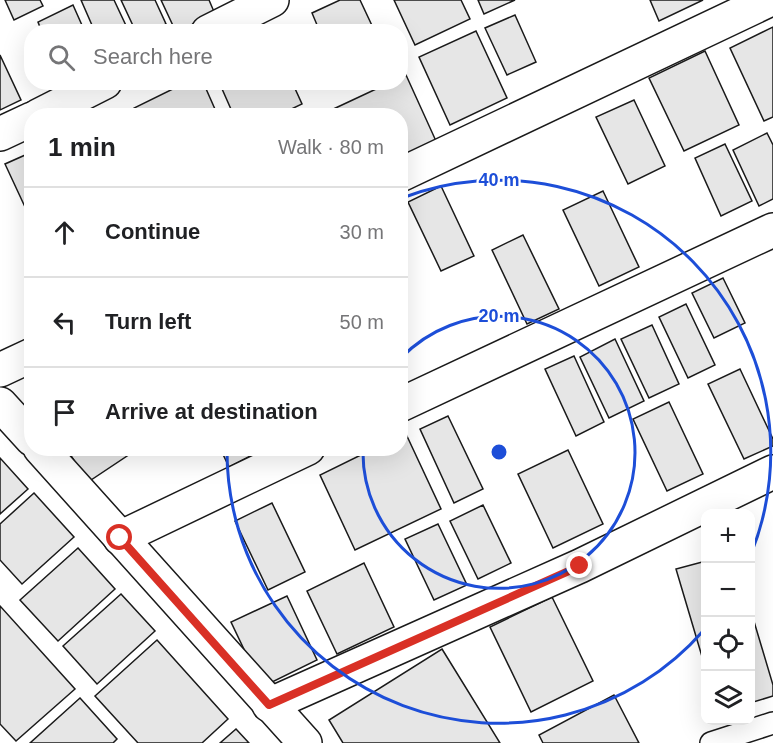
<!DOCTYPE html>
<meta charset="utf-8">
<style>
body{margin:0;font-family:Helvetica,sans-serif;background:#f6f6f6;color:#202124}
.controls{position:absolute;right:18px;bottom:18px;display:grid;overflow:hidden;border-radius:12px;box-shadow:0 6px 24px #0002}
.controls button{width:54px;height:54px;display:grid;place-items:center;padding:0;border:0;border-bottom:2px solid #e0e0e0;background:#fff;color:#202124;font:30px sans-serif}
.stop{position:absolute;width:18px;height:18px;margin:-14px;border:4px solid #d93025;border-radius:50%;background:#fff}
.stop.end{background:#d93025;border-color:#fff;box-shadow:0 2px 6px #0008}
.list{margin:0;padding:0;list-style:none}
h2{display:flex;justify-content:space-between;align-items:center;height:78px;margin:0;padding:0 24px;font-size:26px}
h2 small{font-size:20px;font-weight:400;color:#757577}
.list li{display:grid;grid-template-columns:39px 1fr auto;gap:18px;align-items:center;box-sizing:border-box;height:90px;padding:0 24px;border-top:2px solid #e0e0e0}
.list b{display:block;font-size:22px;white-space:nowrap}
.list em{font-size:20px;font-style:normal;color:#757577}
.icon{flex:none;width:33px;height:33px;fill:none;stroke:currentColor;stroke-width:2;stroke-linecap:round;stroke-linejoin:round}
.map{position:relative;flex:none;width:773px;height:743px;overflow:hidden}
.search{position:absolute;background:#fff;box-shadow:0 6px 24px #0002;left:24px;top:24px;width:384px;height:66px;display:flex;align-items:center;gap:15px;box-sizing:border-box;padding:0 21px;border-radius:24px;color:#757577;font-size:22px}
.panel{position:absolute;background:#fff;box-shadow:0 6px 24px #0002;left:24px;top:108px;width:384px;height:348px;border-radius:24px}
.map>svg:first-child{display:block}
</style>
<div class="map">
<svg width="773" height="743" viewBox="0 0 773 743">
<rect width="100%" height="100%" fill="#fff"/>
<!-- building -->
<g fill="#e6e6e6" stroke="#1a1a1a" stroke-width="1.5">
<path d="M 5,0 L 40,0 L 43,6 L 14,20 Z"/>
<path d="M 81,0 L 114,0 L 129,32 L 95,32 Z"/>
<path d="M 121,0 L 155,0 L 166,24 L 149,32 L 136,32 Z"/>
<path d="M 161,0 L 209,0 L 215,14 L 176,32 Z"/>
<path d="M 340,0 L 360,0 L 375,32 L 320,32 L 312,13 Z"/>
<path d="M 394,0 L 461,0 L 470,19 L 415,45 Z"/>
<path d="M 478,0 L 515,0 L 484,14 Z"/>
<path d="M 650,0 L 703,0 L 659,21 Z"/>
<path d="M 73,5 L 85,32 L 42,32 L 38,22 Z"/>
<path d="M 515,15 L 536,62 L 507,75 L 485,28 Z"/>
<path d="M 773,27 L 773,117 L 764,121 L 730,48 Z"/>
<path d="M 476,31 L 507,98 L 450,125 L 419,57 Z"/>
<path d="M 705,51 L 739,125 L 684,151 L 649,78 Z"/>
<path d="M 0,55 L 21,100 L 0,110 Z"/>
<path d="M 406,75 L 436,141 L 400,157 L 400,116 L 328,116 L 327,112 L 391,82 L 400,82 L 400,78 Z"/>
<path d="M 187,82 L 203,82 L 218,116 L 137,116 L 134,108 Z"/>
<path d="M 219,82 L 292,82 L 302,104 L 277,116 L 234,116 Z"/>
<path d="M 634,100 L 665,166 L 628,184 L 596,117 Z"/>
<path d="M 767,133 L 773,145 L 773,199 L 759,206 L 733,150 Z"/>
<path d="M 725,144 L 752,201 L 721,216 L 695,158 Z"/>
<path d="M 32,152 L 32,222 L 5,164 Z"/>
<path d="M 441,186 L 474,256 L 441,271 L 408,202 Z"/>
<path d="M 603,191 L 639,267 L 599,286 L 563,210 Z"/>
<path d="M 523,235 L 559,309 L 527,324 L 492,250 Z"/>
<path d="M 723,278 L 745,323 L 714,338 L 692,293 Z"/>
<path d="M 686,304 L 715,365 L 688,378 L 659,317 Z"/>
<path d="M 652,325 L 679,384 L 649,398 L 621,339 Z"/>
<path d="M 615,339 L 644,401 L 609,418 L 580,357 Z"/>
<path d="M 574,356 L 604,422 L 576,436 L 545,369 Z"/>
<path d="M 740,369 L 773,439 L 773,446 L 744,459 L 708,384 Z"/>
<path d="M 669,402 L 703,474 L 667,491 L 633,419 Z"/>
<path d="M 448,416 L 483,489 L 454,503 L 420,429 Z"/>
<path d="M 406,434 L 441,509 L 355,550 L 320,475 L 375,448 L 400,448 L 400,436 Z"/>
<path d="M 66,448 L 131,448 L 133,452 L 88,482 Z"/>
<path d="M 220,448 L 259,448 L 260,451 L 229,467 Z"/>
<path d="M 568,450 L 603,524 L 553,548 L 518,474 Z"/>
<path d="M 0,458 L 28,489 L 0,514 Z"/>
<path d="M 34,493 L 74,537 L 22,584 L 0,560 L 0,524 Z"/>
<path d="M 272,503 L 305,572 L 268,590 L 235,521 Z"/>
<path d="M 483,505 L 511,563 L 478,579 L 450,521 Z"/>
<path d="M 438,524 L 467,585 L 434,600 L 405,539 Z"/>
<path d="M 78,548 L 115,589 L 58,641 L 20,600 Z"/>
<path d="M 706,561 L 706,670 L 676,569 Z"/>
<path d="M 364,563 L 394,627 L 337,654 L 307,591 Z"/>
<path d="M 121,594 L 155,631 L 97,684 L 63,646 Z"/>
<path d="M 287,596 L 317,660 L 262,687 L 231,622 Z"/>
<path d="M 552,597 L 593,681 L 531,712 L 490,627 Z"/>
<path d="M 0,606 L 75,689 L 16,741 L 0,724 Z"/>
<path d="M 750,608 L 773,685 L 773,696 L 750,703 Z"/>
<path d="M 157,640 L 228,719 L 202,743 L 138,743 L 95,696 Z"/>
<path d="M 442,649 L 500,743 L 343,743 L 329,720 Z"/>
<path d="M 614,695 L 639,743 L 543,743 L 539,735 Z"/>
<path d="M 80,698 L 117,739 L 113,743 L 30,743 Z"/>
<path d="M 236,729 L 249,743 L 220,743 Z"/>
</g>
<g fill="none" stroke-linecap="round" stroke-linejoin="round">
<!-- lane casing -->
<g stroke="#1a1a1a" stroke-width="24">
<path id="lane" d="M 711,743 L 773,723"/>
</g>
<!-- street casing -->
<g stroke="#1a1a1a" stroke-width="36">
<g id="street">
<path d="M 208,32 L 272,0"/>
<path d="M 38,116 L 105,82"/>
<path d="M 0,134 L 32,119"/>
<path d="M 400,175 L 769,0"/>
<path d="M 0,370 L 32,355"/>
<path d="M 0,404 L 32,439"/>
<path d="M 400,405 L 773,230"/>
<path d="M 40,448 L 305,743"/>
<path d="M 120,538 L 308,448"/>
<path d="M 269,705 L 580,566 L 773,472"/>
</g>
</g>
<!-- lane -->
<use href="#lane" stroke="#fff" stroke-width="21"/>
<!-- street -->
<use href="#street" stroke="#fff" stroke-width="33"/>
</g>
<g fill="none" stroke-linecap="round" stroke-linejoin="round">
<!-- route -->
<path stroke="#d93025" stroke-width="8" d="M 120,538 L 269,705 L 580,566"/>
</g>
<!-- distance rings -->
<g fill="none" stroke="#1d4ed8" stroke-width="3">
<path d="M401 358A136 136 0 1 1 363 450"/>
<path d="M704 630A272 272 0 0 1 227 450M402 198A272 272 0 0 1 751 554"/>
</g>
<circle cx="499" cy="452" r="9" fill="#1d4ed8" stroke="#fff" stroke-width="3"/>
<g font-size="18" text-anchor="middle" font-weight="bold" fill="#1d4ed8" stroke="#fff" stroke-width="4.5" stroke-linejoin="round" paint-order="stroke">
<text x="499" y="186">40 m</text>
<text x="499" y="322">20 m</text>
</g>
</svg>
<div class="controls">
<button>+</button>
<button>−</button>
<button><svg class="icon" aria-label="locate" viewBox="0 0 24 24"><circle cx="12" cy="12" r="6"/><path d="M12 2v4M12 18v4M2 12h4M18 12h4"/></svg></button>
<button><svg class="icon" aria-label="layers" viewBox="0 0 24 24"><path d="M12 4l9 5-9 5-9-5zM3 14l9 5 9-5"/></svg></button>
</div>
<div class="stop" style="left:120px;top:538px"></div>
<div class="stop end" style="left:580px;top:566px"></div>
<div class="search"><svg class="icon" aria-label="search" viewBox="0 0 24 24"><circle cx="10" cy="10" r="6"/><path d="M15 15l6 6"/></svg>Search here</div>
<section class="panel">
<h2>1 min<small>Walk · 80 m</small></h2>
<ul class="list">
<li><svg class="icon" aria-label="ahead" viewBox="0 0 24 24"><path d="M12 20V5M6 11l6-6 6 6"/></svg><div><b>Continue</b></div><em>30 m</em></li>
<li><svg class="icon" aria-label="left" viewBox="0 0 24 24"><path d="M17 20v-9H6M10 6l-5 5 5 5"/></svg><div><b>Turn left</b></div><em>50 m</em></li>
<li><svg class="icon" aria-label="arrive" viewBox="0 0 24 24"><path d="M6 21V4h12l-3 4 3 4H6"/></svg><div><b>Arrive at destination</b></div></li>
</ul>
</section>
</div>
